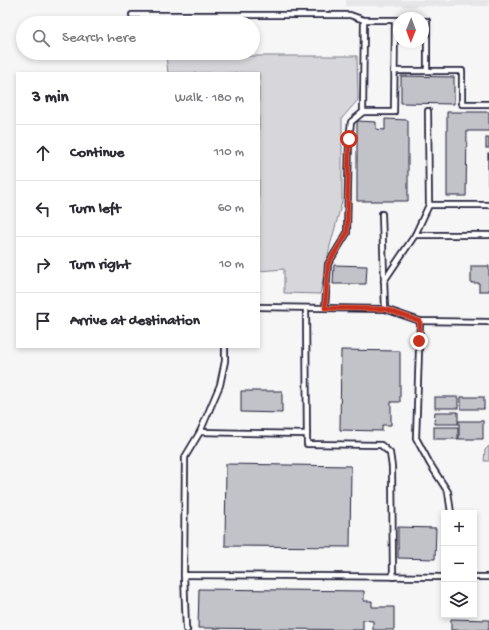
<!DOCTYPE html>
<meta charset="utf-8">
<style>
body{margin:0;font-family:"Gochi Hand",sans-serif;background:#f7f7f7;color:#2b2b33}
.controls{position:absolute;right:12px;bottom:12px;display:grid;overflow:hidden;border-radius:0px;box-shadow:0 2px 6px #0003}
.controls button{width:36px;height:36px;display:grid;place-items:center;padding:0;border:0;border-bottom:1px solid #e1e1e2;background:#fff;color:#2b2b33;font:20px sans-serif}
.compass{position:absolute;left:393px;top:12px;width:36px;height:36px;border-radius:50%;background:#fff;box-shadow:0 2px 6px #0003;rotate:181deg}
.stop{position:absolute;width:12px;height:12px;margin:-9px;border:3px solid #c8321e;border-radius:50%;background:#fff}
.stop.end{background:#c8321e;border-color:#fff;box-shadow:0 1px 4px #0008}
.list{margin:0;padding:0;list-style:none}
h2{display:flex;justify-content:space-between;align-items:center;height:52px;margin:0;padding:0 16px;font-size:17px}
h2 small{font-size:13px;font-weight:400;color:#7c7c81}
.list li{display:grid;grid-template-columns:26px 1fr auto;gap:12px;align-items:center;box-sizing:border-box;height:56px;padding:0 16px;border-top:1px solid #e1e1e2}
.list b{display:block;font-size:15px;white-space:nowrap}
.list em{font-size:13px;font-style:normal;color:#7c7c81}
.icon{flex:none;width:22px;height:22px;fill:none;stroke:currentColor;stroke-width:2;stroke-linecap:round;stroke-linejoin:round}
.map{position:relative;flex:none;width:489px;height:630px;overflow:hidden}
.search{position:absolute;background:#fff;box-shadow:0 2px 6px #0003;left:16px;top:16px;width:244px;height:44px;display:flex;align-items:center;gap:10px;box-sizing:border-box;padding:0 14px;border-radius:22px;color:#7c7c81;font-size:15px}
.panel{position:absolute;background:#fff;box-shadow:0 2px 6px #0003;left:16px;top:72px;width:244px;height:276px;border-radius:0px}
.map>svg:first-child{display:block}
</style>
<div class="map">
<svg width="489" height="630" viewBox="0 0 489 630">
<rect width="100%" height="100%" fill="#f6f6f7"/>
<filter id="ink" filterUnits="userSpaceOnUse"><feTurbulence type="fractalNoise" baseFrequency=".025" numOctaves="2"/><feDisplacementMap in="SourceGraphic" scale="8" xChannelSelector="R" yChannelSelector="G"/><feConvolveMatrix kernelMatrix="1 2 1 2 8 2 1 2 1" color-interpolation-filters="sRGB"/></filter>
<g filter="url(#ink)">
<!-- built -->
<rect fill="#e6e6e9" x="346" y="0" width="143" height="6"/>
<!-- green -->
<g fill="#d7d7db" stroke="#7c7c8b">
<path d="M 166,56 L 357,56 L 358,100 L 342,118 L 342,202 L 330,246 L 320,294 L 284,293 L 284,269 L 259,271 L 259,73 L 168,73 Z"/>
<path d="M 489,446 L 489,461 L 484,461 L 485,450 Z"/>
</g>
<!-- building -->
<g fill="#c2c2c9" stroke="#22223b">
<path d="M 401,76 L 454,77 L 454,104 L 401,103 Z"/>
<path d="M 447,112 L 489,112 L 489,131 L 467,131 L 466,196 L 447,196 Z"/>
<path d="M 385,119 L 408,120 L 408,201 L 357,201 L 357,121 L 376,122 L 376,129 L 385,130 Z"/>
<rect x="486" y="138" width="3" height="10"/>
<rect x="488" y="153" width="1" height="31"/>
<path d="M 334,265 L 367,266 L 366,284 L 333,284 Z"/>
<path d="M 471,266 L 489,266 L 489,291 L 479,291 L 479,283 L 471,283 Z"/>
<path d="M 341,350 L 400,351 L 400,402 L 391,402 L 391,425 L 382,425 L 382,431 L 340,430 Z"/>
<path d="M 241,391 L 282,391 L 282,413 L 241,412 Z"/>
<rect x="435" y="397" width="23" height="11"/>
<rect x="461" y="397" width="23" height="12"/>
<path d="M 435,412 L 458,412 L 458,424 L 434,424 Z"/>
<rect x="459" y="421" width="24" height="18"/>
<rect x="434" y="427" width="24" height="12"/>
<path d="M 226,464 L 351,466 L 350,547 L 225,546 Z"/>
<path d="M 398,527 L 436,528 L 435,559 L 398,558 Z"/>
<path d="M 199,589 L 364,591 L 364,601 L 372,601 L 372,607 L 394,607 L 394,630 L 373,630 L 373,621 L 363,620 L 363,630 L 198,628 Z"/>
<path d="M 451,619 L 489,620 L 489,630 L 451,630 Z"/>
</g>
<g fill="none" stroke-linecap="round" stroke-linejoin="round">
<!-- lane casing -->
<g stroke="#22223b" stroke-width="8">
<g id="lane">
<path d="M 132,15 L 350,15 L 364,20"/>
<path d="M 395,20 L 394,112 L 363,112 L 364,20 L 399,20"/>
<path d="M 394,71 L 427,71 L 427,21 L 423,21"/>
<path d="M 427,71 L 462,71 L 462,104 L 489,104"/>
<path d="M 429,205 L 489,205"/>
<path d="M 382,214 L 385,309"/>
<path d="M 415,235 L 489,235"/>
<path d="M 384,281 L 415,235 L 429,205 L 428,111"/>
<path d="M 259,307 L 385,309 L 420,321 L 489,322"/>
<path d="M 306,308 L 307,444 L 381,445 L 390,453 L 392,467 L 393,577"/>
<path d="M 325,308 L 328,264 L 347,233 L 349,139 L 351,122 L 363,112"/>
<path d="M 420,321 L 416,438 L 430,464 L 448,492 L 451,513"/>
<path d="M 225,347 L 225,361 L 220,385 L 200,432 L 185,457 L 184,575 L 444,577"/>
<path d="M 200,432 L 307,434"/>
<path d="M 184,575 L 186,629 L 187,630"/>
<path d="M 474,577 L 489,577"/>
</g>
</g>
<!-- lane -->
<use href="#lane" stroke="#fff" stroke-width="4.5"/>
</g>
</g>
<g fill="none" stroke-linecap="round" stroke-linejoin="round" filter="url(#ink)">
<!-- route -->
<path stroke="#c8321e" stroke-width="5" d="M 349,139 L 347,233 L 328,264 L 325,308 L 385,309 L 420,321 L 419,341"/>
</g>
</svg>
<div class="controls">
<button>+</button>
<button>−</button>
<button><svg class="icon" aria-label="layers" viewBox="0 0 24 24"><path d="M12 4l9 5-9 5-9-5zM3 14l9 5 9-5"/></svg></button>
</div>
<svg class="compass" viewBox="-18 -18 36 36"><path d="M0-13l5 13h-10z" fill="#e53935"/><path d="M0 13l5-13h-10z" fill="#7c7c81"/></svg>
<div class="stop" style="left:349px;top:139px"></div>
<div class="stop end" style="left:419px;top:341px"></div>
<div class="search"><svg class="icon" aria-label="search" viewBox="0 0 24 24"><circle cx="10" cy="10" r="6"/><path d="M15 15l6 6"/></svg>Search here</div>
<section class="panel">
<h2>3 min<small>Walk · 180 m</small></h2>
<ul class="list">
<li><svg class="icon" aria-label="ahead" viewBox="0 0 24 24"><path d="M12 20V5M6 11l6-6 6 6"/></svg><div><b>Continue</b></div><em>110 m</em></li>
<li><svg class="icon" aria-label="left" viewBox="0 0 24 24"><path d="M17 20v-9H6M10 6l-5 5 5 5"/></svg><div><b>Turn left</b></div><em>60 m</em></li>
<li><svg class="icon" aria-label="right" viewBox="0 0 24 24"><path d="M7 20v-9h11M14 6l5 5-5 5"/></svg><div><b>Turn right</b></div><em>10 m</em></li>
<li><svg class="icon" aria-label="arrive" viewBox="0 0 24 24"><path d="M6 21V4h12l-3 4 3 4H6"/></svg><div><b>Arrive at destination</b></div></li>
</ul>
</section>
</div>
